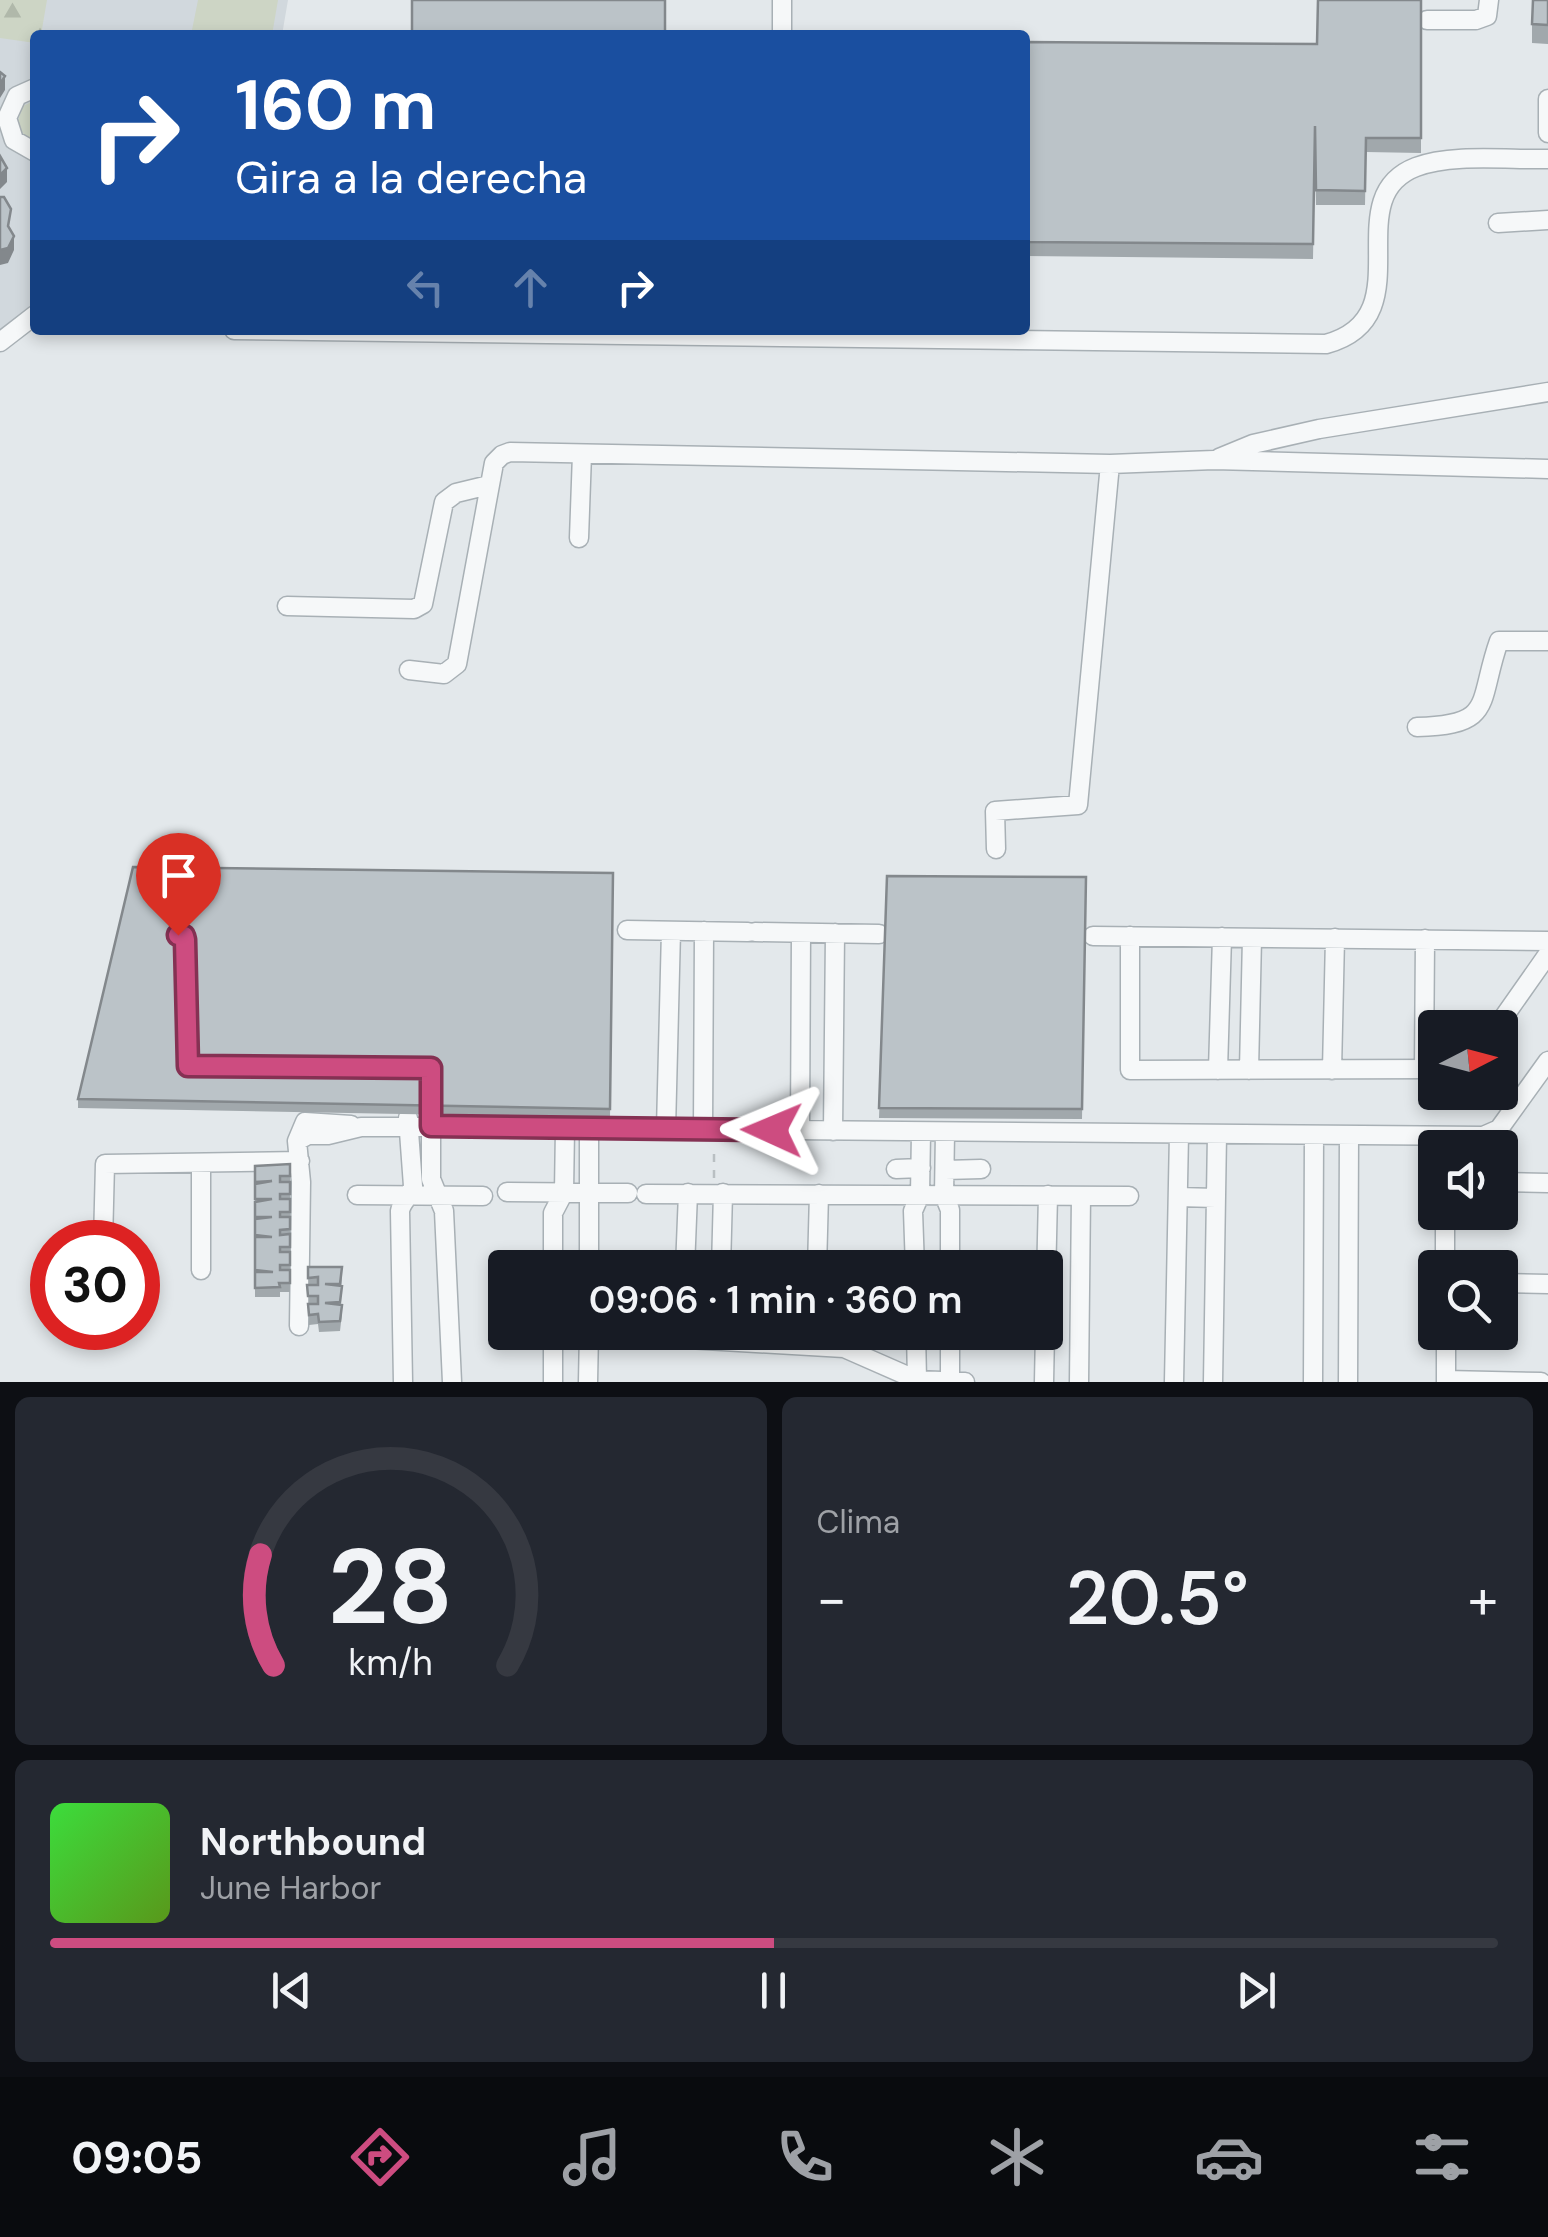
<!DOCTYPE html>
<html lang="es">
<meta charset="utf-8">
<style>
body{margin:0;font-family:"DM Sans",sans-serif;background:#242831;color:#f1f3f6;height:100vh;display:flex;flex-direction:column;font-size:38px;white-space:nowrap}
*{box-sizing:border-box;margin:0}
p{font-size:32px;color:#9ea1a6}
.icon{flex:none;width:55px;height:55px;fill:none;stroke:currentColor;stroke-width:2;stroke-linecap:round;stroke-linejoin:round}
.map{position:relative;height:1382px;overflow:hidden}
.panel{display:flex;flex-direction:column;gap:15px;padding:15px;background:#0d0f14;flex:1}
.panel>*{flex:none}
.banner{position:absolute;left:30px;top:30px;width:1000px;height:305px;border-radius:10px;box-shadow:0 5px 15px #0003;background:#1a4fa0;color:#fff;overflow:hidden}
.needle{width:65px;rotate:84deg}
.buttons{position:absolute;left:1418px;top:1010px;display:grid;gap:20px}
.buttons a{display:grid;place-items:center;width:100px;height:100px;border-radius:10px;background:#171b24;box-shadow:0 5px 15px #0003;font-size:50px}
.speed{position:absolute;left:30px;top:1220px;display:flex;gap:20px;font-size:50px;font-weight:700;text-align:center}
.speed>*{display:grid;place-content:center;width:130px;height:130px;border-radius:50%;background:#171b24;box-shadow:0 5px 15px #0003;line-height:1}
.speed .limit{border:15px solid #d22;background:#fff;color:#111}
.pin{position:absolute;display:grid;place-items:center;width:85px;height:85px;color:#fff;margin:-102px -42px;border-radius:50% 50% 50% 0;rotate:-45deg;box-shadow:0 0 10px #0007}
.pin .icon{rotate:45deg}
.me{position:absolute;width:110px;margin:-55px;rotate:271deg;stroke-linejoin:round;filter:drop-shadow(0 0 8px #0008)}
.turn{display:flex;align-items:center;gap:35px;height:210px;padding:0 40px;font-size:45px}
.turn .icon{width:130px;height:130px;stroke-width:2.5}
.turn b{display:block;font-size:70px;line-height:85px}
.lanes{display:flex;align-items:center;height:95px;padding:0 40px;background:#0003;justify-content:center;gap:50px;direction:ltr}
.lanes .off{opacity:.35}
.big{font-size:75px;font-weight:600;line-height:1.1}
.panel .card{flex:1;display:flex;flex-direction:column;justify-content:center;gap:15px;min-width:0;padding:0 35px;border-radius:15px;background:#242831}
.panel .dial{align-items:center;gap:0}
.dial svg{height:260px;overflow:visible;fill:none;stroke:#363941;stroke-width:7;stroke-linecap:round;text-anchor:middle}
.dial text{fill:#f1f3f6;stroke:none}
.song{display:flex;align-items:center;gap:30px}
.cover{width:120px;height:120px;border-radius:15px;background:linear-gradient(135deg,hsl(120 70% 55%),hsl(90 70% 35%))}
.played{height:10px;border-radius:5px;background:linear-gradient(90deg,#cd4c80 50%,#363941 50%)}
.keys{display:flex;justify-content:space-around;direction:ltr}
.heat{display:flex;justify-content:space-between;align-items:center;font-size:55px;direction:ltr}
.panel .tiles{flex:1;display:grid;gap:15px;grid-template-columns:1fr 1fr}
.card:last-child{grid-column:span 2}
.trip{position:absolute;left:488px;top:1250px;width:575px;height:100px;border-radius:10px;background:#171b24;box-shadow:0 5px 15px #0003;font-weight:600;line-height:100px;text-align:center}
.tabs{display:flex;height:160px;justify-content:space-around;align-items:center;background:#090b0e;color:#9ea1a6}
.tabs .icon{width:70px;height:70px}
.tabs .on{color:#cd4c80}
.tabs b{font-size:45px;color:#f1f3f6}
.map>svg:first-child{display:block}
.built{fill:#d1d8dd}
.green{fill:#cdd5c5}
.forest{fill:url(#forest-firs)}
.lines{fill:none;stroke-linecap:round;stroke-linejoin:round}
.minor-casing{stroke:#a8b0b5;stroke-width:21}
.path{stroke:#b9bfc2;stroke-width:2.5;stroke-dasharray:8 8;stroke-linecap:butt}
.minor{stroke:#f6f8f9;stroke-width:18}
.wall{fill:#a1a8ac}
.shaded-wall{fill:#83888c}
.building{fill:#bbc3c8;stroke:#83888c;stroke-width:2.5}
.route-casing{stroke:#853153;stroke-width:25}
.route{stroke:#cd4c80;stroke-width:18}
</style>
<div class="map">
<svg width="1548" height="1382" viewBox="0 0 1548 1382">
<defs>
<pattern id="forest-firs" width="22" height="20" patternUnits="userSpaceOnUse" patternTransform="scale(2.5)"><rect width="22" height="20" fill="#cdd5c5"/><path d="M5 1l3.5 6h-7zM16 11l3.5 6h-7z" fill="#b0b8aa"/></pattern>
</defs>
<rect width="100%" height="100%" fill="#e3e8eb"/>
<!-- built -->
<path class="built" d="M0 0H288L282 35H35V308L0 337Z"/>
<!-- green -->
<path class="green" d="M198 0H278L272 35H191Z
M35 100V140L24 135 17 123 23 106Z"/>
<!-- forest -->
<path class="forest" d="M0 0H47L41 35H35V43L0 38Z"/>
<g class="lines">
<!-- minor casing -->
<g class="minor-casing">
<path id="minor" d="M1427 20H1476L1487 16 1489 0
M782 35V0
M35 88 17 96 7 118 14 140 35 152
M1548 99V133
M1498 223 1548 220
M234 330 1326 344C1426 317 1335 198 1416 167 1451 153 1510 160 1548 159
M0 342 35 315
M1219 458 1253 444 1319 429 1548 392
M579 538 582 454
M287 606 414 609 423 604 444 502 456 493 489 485
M409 670 444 674 457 664 494 463 502 455 510 452 1110 464 1214 460 1548 469
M1417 727C1496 725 1477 703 1499 641H1548
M996 849 995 811 1078 805 1110 464
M627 930 748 932
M755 932 879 934
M1093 936 1548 941
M1130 936V1070L1435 1069
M1496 1028 1548 954
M1424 1069 1425 939
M1218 1070 1222 937
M1249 1070 1252 938
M1332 1070 1335 938
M431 1116V1179L444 1211 452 1382
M666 1129 671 931
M703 1130 704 931
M800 1130 801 933
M833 1131 835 933
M945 1132 944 1195 950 1210V1268
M297 1141 308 1135H328L361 1127H431L1483 1136 1499 1129 1548 1061
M201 1163V1270
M896 1169 921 1168
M945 1170 981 1169
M1500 1182 1548 1183
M507 1192 628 1193
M646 1194 1129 1196
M357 1195 483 1196
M1178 1197 1216 1198
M1445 1212V1268
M103 1242 105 1164 300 1161
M553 1268V1213L564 1192 565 1128
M589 1268V1128
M685 1268 688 1193
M721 1268 723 1193
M817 1268 819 1194
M915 1268 913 1211 920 1195 921 1132
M1500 1283 1548 1284
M1045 1324 1048 1195
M299 1326 301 1182 297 1141 305 1122 351 1125
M683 1332 688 1339 844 1348 917 1380 965 1382
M916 1332 917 1380
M1446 1332V1382
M1446 1380 1541 1382
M403 1382 400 1211C402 1200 411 1197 413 1186L408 1118
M553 1382V1332
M588 1382 589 1332
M950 1382V1332
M1044 1382 1045 1332
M1079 1382 1081 1196
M1174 1382 1179 1134
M1213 1382 1217 1134
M1313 1382 1314 1135
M1348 1382 1349 1135"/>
</g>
<!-- path -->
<path class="path" d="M714 1178V1146"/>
<!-- minor -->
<use href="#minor" class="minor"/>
</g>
<!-- wall -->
<path class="wall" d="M1421 0V153L1366 152 1365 205H1316L1315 140 1313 259 1025 256V42L1317 44Z
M1548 0V44L1532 43V24Z
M613 873 610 1118 78 1108V1099Z
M887 876 1086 877 1082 1119 879 1118Z
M290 1164V1292H280V1297H255V1166Z
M308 1267H342L341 1304 342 1314 340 1331 319 1332 318 1324 309 1325Z"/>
<!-- shaded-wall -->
<path class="shaded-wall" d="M5 76V90L0 98V84Z
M7 168V182L0 189V175Z
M14 236V250L8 263 0 265V250Z"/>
<!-- building -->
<path class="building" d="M412 0H665V35H412Z
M1318 0H1421V138H1366L1365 191 1316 190 1315 126 1313 244 1025 242V42L1317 44Z
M1533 0H1548V25L1532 24Z
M0 72 5 76 0 84Z
M0 156 7 168 0 175Z
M0 197H4L11 209 8 226 14 236 8 248 0 250Z
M133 867 613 873 610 1109 78 1099Z
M887 876 1086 877 1082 1109 879 1108Z
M290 1164V1176H280V1182H290V1194H280V1199H290V1212H280V1217H290V1229L280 1230V1235L290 1234V1247H280V1252H290V1265H280V1270H290V1283H279L280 1287 255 1288V1272H273L255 1270V1237H272L255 1235V1219L272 1217H255V1202L272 1199H255V1184L272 1181 255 1182V1166Z
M308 1267H342L340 1284H325L342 1286 340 1302 325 1303 342 1305 340 1321 319 1322 318 1314 309 1315 308 1304H318V1296H308L307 1285H318V1277L308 1278Z"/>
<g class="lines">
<!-- route casing -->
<g class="route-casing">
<path id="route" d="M178 935 184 936 185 940 188 1066 431 1068V1126L772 1130"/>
</g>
<!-- route -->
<use href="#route" class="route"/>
</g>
</svg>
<div class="buttons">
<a><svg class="needle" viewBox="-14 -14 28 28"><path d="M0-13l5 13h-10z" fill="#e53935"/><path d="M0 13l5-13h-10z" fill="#9ea1a6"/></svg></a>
<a><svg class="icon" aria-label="sound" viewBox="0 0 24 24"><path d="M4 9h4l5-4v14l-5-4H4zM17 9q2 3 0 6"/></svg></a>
<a><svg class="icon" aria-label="search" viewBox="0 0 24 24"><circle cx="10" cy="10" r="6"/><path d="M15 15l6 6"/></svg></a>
</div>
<div class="speed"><div class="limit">30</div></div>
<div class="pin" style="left:178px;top:935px;background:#d93025"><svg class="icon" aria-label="arrive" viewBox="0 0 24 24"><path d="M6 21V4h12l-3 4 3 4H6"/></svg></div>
<svg class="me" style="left:772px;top:1130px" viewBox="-20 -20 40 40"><path d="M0-17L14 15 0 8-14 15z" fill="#cd4c80" stroke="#fff" stroke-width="4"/></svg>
<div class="trip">09:06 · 1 min · 360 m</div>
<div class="banner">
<div class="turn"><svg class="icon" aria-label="right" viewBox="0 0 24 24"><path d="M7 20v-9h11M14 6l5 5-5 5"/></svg><div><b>160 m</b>Gira a la derecha</div></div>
<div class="lanes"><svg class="icon off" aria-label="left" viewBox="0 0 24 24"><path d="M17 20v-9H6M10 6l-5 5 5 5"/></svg><svg class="icon off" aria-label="ahead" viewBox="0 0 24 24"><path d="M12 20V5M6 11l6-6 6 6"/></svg><svg class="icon" aria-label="right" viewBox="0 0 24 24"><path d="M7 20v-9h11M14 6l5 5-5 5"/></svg></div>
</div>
</div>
<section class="panel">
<div class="tiles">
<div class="card dial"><svg viewBox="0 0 100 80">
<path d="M14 69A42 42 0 1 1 86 69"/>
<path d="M14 69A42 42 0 0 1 10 35" stroke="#cd4c80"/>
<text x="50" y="56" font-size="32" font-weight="700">28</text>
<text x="50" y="72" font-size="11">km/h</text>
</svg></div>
<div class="card"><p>Clima</p>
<div class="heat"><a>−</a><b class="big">20.5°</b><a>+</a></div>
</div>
<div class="card">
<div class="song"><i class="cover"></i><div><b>Northbound</b><p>June Harbor</p></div></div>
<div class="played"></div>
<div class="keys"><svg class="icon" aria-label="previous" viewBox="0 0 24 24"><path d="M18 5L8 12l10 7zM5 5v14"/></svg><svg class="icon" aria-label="pause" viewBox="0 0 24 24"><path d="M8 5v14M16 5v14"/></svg><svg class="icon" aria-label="next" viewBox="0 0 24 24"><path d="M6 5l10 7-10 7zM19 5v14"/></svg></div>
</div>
</div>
</section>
<nav class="tabs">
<b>09:05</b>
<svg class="icon on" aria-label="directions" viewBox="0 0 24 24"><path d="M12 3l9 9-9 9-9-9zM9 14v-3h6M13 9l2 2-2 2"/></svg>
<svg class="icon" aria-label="music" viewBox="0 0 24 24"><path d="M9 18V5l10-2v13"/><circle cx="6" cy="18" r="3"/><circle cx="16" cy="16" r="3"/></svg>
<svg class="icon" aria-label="phone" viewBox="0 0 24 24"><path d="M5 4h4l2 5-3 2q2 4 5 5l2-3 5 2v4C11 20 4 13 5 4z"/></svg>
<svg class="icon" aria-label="climate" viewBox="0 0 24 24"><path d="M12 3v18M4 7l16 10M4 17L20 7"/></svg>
<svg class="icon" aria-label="car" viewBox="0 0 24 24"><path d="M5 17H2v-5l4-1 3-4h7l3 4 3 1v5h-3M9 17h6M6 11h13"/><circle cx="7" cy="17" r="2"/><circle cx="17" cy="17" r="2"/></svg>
<svg class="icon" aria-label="filters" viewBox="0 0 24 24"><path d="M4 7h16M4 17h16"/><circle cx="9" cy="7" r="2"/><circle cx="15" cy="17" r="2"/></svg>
</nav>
